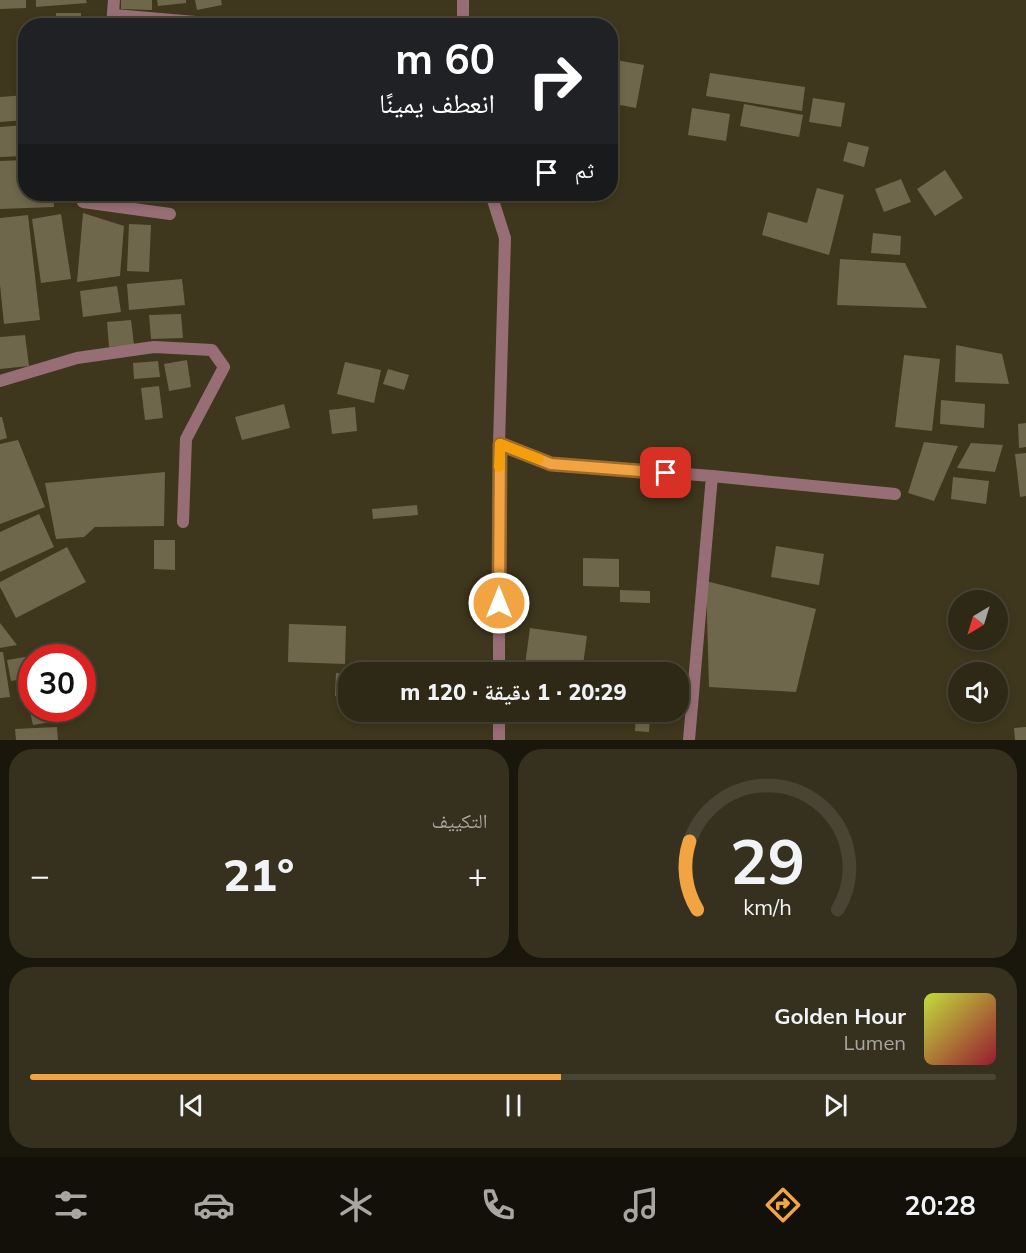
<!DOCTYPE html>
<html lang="ar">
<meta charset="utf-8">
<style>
body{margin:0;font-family:Mulish,"Noto Naskh Arabic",sans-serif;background:#36311f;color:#f1f3f6;direction:rtl;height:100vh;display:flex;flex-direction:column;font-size:22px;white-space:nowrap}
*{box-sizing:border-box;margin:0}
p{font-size:20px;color:#a7a6a1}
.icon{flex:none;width:33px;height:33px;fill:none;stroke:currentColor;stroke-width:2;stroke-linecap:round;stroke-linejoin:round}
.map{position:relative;height:740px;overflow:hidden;direction:ltr}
.side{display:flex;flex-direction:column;gap:9px;padding:9px;background:#19170c;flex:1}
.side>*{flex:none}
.top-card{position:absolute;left:18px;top:18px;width:600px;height:183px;border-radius:24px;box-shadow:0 3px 9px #0003,0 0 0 2px #494535;direction:rtl;background:#202124;color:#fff;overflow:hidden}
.needle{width:39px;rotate:218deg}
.buttons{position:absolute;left:948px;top:590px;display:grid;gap:12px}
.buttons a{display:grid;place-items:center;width:60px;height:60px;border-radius:50%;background:#2e2916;box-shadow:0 3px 9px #0003,0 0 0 2px #494535;font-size:30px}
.speed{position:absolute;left:18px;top:644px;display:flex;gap:12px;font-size:30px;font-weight:700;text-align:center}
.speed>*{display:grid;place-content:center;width:78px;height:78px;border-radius:50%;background:#2e2916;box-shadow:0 3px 9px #0003,0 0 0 2px #494535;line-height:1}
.speed .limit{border:9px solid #d22;background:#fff;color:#111}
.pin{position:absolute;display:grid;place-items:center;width:51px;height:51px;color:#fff;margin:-26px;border-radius:12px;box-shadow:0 3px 9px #0006}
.me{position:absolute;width:66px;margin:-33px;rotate:0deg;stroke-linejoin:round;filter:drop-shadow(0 0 4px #0008)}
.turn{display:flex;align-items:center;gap:21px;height:126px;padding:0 24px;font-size:27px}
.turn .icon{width:78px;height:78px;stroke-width:2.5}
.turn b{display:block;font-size:42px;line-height:51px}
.then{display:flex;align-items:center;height:57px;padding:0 24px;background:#0003;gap:12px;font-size:22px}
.big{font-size:45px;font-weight:800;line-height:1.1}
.side .card{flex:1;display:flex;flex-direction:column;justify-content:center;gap:9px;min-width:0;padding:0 21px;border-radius:24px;background:#36311f}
.side .dial{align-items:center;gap:0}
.dial svg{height:156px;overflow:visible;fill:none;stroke:#494535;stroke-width:7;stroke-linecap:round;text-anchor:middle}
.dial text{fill:#f1f3f6;stroke:none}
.song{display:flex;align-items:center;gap:18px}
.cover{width:72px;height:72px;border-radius:9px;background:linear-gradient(135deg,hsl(70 70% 55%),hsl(350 70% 35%))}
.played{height:6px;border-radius:3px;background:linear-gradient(90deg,#f3a442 55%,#494535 55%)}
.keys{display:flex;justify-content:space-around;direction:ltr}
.heat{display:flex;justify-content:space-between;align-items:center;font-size:33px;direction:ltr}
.side .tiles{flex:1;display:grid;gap:9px;grid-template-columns:1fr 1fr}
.card:last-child{grid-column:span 2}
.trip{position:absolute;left:338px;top:662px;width:351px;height:60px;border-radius:24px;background:#2e2916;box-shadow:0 3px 9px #0003,0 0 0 2px #494535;font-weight:800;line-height:60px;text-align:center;direction:rtl}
.menu{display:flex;height:96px;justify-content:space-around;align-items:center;background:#121009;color:#a7a6a1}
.menu .icon{width:42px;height:42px}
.menu .active{color:#f3a442}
.menu b{font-size:27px;color:#f1f3f6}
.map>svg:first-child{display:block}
.building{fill:#6e674b}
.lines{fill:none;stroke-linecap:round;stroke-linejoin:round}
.minor{stroke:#976e75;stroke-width:12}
.route-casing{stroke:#9e6b2b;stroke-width:15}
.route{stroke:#f3a442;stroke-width:10}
.slow{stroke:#f59e0b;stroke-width:10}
</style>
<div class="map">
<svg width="1026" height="740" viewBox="0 0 1026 740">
<rect width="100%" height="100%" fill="#3e371d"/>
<!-- building -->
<path class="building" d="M0 0H26V8L0 9Z
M36 0H86L87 3 36 7Z
M121 0H152V10L121 9Z
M157 0H186V3L158 6Z
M195 0H221L222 5 197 10Z
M56 13H81V26H56Z
M610 59 644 65 636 108 610 103Z
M710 73 805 87 802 111 706 96Z
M26 95V120L0 122V97Z
M813 98 845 103 841 127 809 122Z
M744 104 803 115 799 137 740 126Z
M692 108 730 114 726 141 688 135Z
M26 125V156L0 157V127Z
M848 142 869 147 864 167 843 161Z
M26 160V194H53L54 207 0 209V161Z
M945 170 963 198 935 216 917 189Z
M901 179 911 202 884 212 875 189Z
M817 188 844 195 829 255 762 235 768 212 807 223Z
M92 194H134L131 212 90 206Z
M179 194H209L208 197 179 195Z
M83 213 124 226 120 276 77 282Z
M61 214 71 279 41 283 32 219Z
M28 215 40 320 4 324 0 285V218Z
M129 224 151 225 149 272 127 271Z
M873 233 901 236 900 255 871 253Z
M840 259 905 263 927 308 837 305Z
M182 279 185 305 129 310 127 284Z
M117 286 121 312 83 317 80 291Z
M181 314 183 338 151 339 149 315Z
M131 320 134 345 109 347 107 322Z
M25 335 29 366 0 369V337Z
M956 345 1002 354 1009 384 955 382Z
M904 355 940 359 932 431 895 427Z
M187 360 191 387 169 391 164 364Z
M158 361 160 377 134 379 133 363Z
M345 362 381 370 374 403 337 394Z
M388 369 409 375 404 390 383 384Z
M159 386 163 418 145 420 141 388Z
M941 400 985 404 984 428 940 424Z
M284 404 290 428 242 440 235 417Z
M355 407 357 431 332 434 329 410Z
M0 417H2L7 438 0 440Z
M1026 423V447L1019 448 1018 424Z
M18 440 45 507 0 524V444Z
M924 442 958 446 934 501 908 493Z
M971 443 1003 445 995 472 957 468Z
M1026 453V496L1020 497 1015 454Z
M165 472 164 526 95 527 84 537 56 539 45 483Z
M953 477 989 481 986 504 951 499Z
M417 505 418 515 373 519 372 509Z
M39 514 54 547 0 572V532Z
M154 540H175V570L154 569Z
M776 546 824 554 819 585 771 577Z
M67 547 86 582 16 618 0 587V582Z
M583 558 619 559V587L583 586Z
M706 581 816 609 796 692 709 687Z
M620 590 650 591V603L620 602Z
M0 623 17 645 0 648Z
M289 624 346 626 345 664 288 662Z
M530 628 587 636 582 672H524Z
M0 652H3L10 697 0 698Z
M25 657 29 678 11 681 7 660Z
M336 673 348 674V697L335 696Z
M28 703H32V708H55L57 721 33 725Z
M636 713H650L649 732 635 731Z
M57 727 58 740H16L15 729Z
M1026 727V740H1015L1014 728Z"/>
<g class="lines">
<!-- minor -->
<path class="minor" d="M463 0V26
M114 15 242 26
M112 26 114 0
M85 194 83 202 170 214
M491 194 505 238 499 444V672
M0 381 77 358 154 347 212 350 224 367 186 439 183 522
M499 444 551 464 712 476 895 494
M499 740V711
M689 740 712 476"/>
</g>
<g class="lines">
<!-- route casing -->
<g class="route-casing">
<path id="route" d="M499 603 500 444 551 464 666 473"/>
</g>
<!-- route -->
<use href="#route" class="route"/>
<!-- slow -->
<path class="slow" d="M499 467 500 444 539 459"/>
</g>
</svg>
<div class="buttons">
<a><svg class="needle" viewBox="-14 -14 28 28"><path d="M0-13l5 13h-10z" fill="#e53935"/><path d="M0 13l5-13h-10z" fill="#a7a6a1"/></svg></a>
<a><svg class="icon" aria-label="sound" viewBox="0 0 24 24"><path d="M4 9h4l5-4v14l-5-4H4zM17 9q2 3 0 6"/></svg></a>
</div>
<div class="speed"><div class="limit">30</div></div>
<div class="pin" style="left:666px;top:473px;background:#d93025"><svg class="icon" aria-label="arrive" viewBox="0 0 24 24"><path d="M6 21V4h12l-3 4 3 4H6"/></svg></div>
<svg class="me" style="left:499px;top:603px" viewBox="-20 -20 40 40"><circle r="17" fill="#f3a442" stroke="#fff" stroke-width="3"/><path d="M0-11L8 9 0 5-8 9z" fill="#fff"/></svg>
<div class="trip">20:29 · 1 دقيقة · 120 m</div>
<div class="top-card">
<div class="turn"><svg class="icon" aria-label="right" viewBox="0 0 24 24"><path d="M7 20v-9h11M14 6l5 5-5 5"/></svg><div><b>60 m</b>انعطف يمينًا</div></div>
<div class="then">ثم<svg class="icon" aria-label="arrive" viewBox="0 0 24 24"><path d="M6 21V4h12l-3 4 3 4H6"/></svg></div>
</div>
</div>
<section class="side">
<div class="tiles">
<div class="card dial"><svg viewBox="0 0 100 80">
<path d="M14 69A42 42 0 1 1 86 69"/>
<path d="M14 69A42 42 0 0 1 10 34" stroke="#f3a442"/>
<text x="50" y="56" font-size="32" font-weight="700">29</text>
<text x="50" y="72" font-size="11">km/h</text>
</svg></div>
<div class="card"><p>التكييف</p>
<div class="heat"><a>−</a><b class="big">21°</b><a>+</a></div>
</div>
<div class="card">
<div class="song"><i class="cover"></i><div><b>Golden Hour</b><p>Lumen</p></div></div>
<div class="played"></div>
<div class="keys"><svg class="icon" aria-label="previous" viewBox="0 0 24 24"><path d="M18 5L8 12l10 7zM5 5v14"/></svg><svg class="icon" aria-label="pause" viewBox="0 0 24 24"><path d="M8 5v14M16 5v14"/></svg><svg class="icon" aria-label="next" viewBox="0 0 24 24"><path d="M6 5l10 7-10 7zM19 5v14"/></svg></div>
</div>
</div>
</section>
<nav class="menu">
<b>20:28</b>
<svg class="icon active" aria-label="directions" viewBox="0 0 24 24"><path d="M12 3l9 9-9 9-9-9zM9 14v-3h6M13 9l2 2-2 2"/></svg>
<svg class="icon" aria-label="music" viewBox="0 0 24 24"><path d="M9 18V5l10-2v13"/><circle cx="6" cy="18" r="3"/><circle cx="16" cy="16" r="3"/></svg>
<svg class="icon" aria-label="phone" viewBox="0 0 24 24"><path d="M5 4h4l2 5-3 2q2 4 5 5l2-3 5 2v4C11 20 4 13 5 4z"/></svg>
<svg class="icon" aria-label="climate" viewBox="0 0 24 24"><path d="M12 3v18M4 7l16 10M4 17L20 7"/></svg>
<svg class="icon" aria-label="car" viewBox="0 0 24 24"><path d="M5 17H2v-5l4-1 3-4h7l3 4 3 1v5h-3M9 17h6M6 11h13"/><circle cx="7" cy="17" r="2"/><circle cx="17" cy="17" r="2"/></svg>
<svg class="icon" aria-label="filters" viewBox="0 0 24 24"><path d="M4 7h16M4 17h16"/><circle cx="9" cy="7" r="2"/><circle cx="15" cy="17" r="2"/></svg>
</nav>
